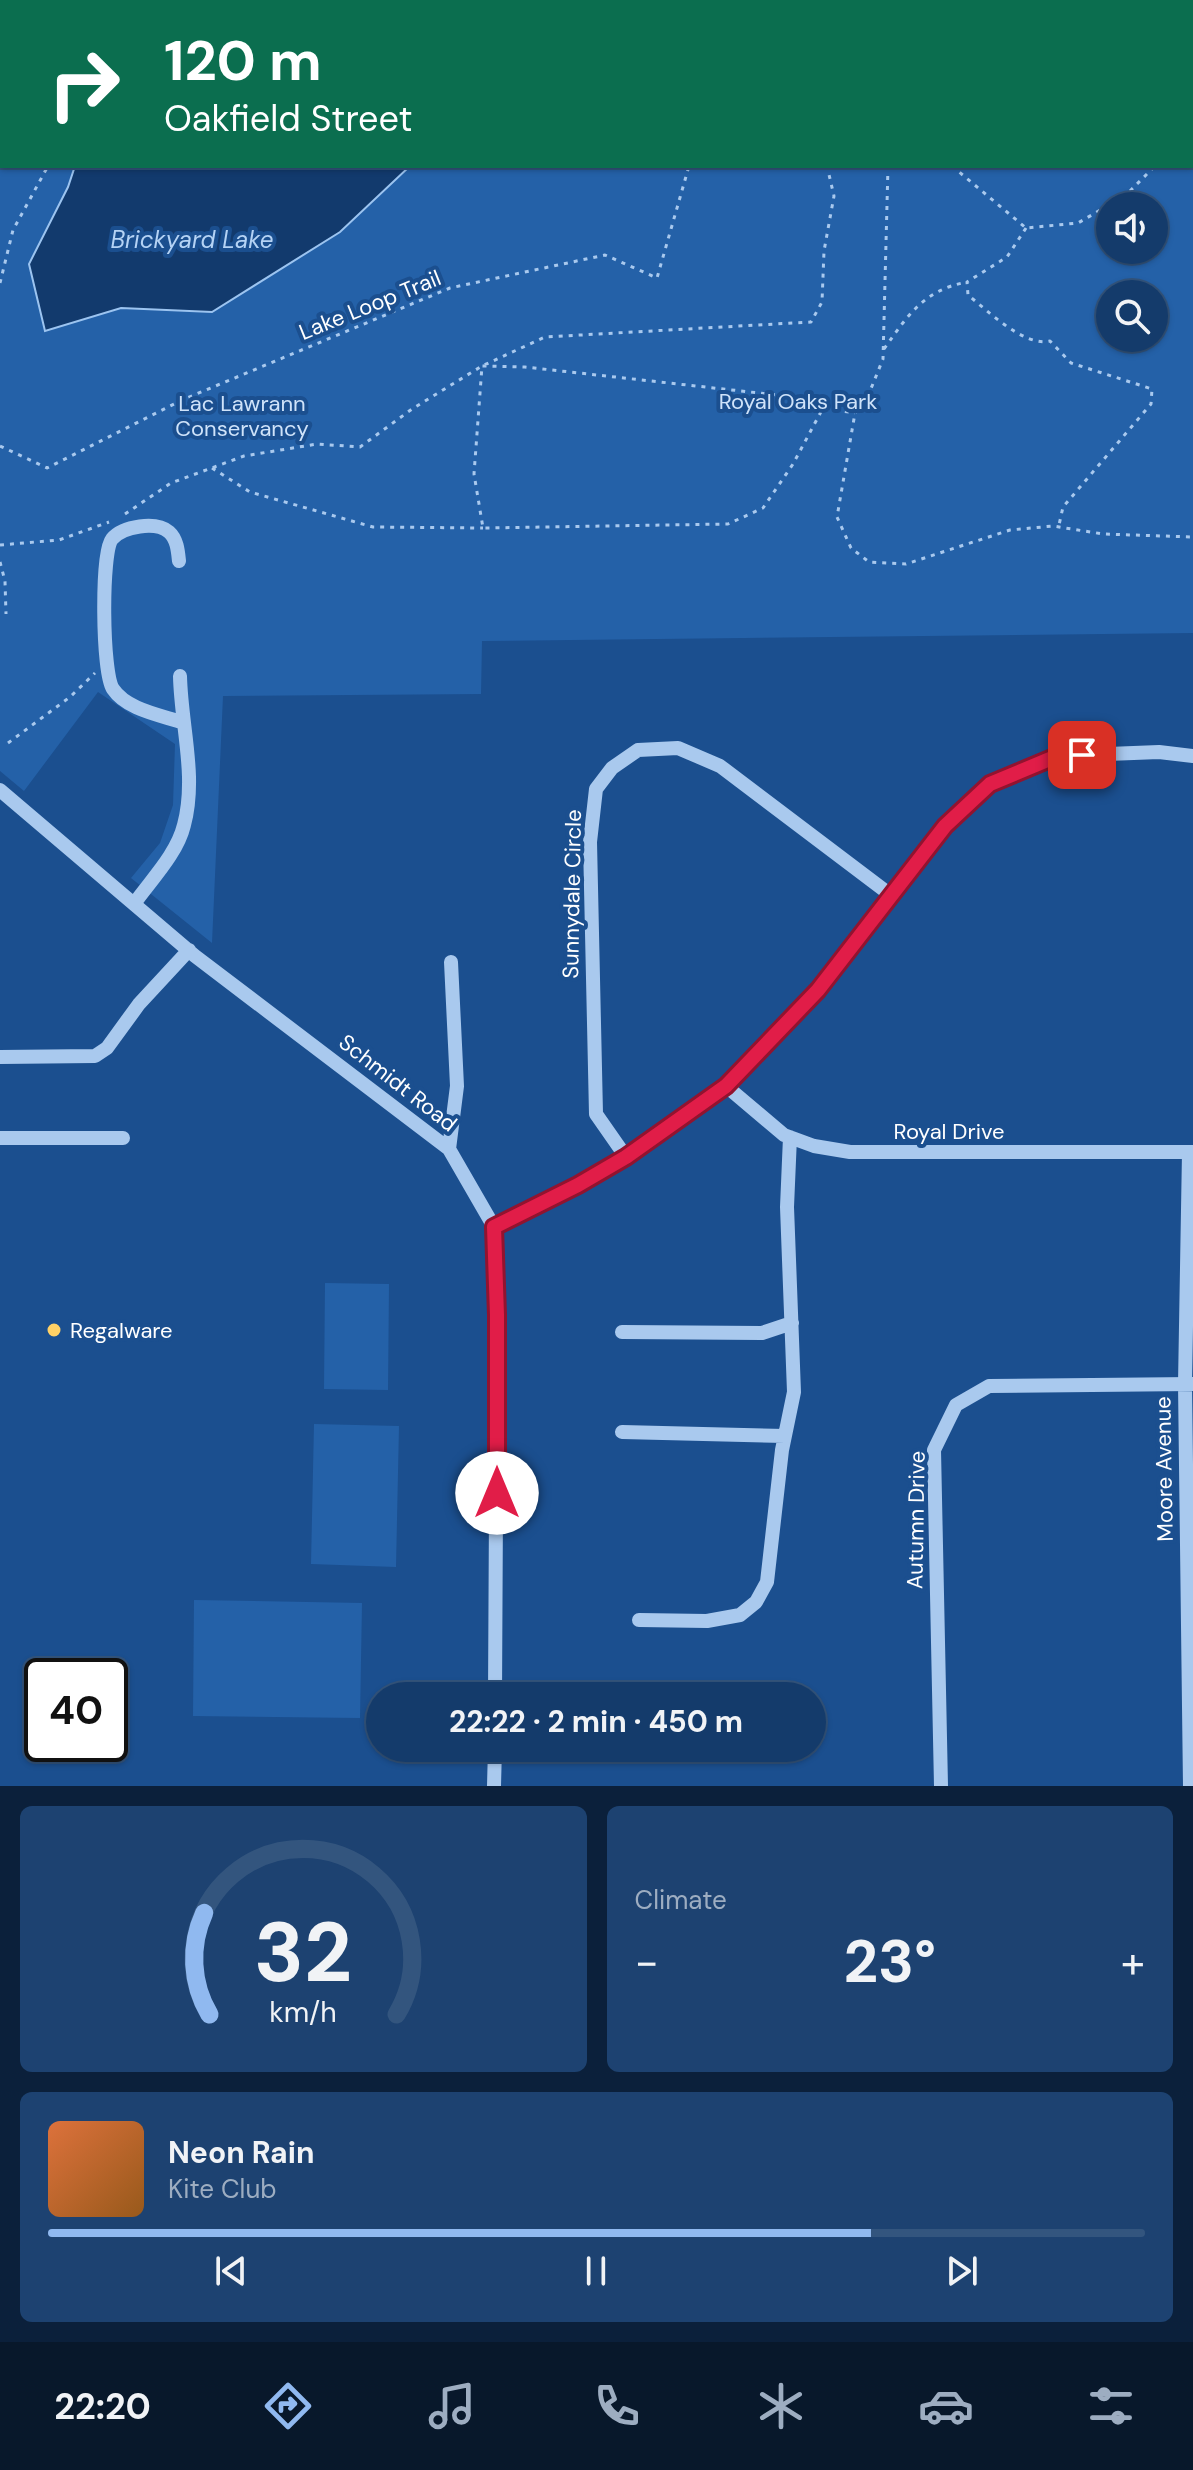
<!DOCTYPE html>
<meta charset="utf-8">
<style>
body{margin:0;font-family:"DM Sans",sans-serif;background:#1d4271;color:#f1f3f6;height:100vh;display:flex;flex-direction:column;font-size:30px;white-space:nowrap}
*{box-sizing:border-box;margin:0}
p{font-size:26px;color:#9dadc1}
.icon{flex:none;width:44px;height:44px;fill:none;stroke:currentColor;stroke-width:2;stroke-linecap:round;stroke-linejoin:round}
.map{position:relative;height:1786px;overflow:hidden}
.panel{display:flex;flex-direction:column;gap:20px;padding:20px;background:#0b203b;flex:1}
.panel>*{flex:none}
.banner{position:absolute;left:0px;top:0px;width:1194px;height:168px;box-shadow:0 2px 6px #0004,0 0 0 2px #33557e;background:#0b6e4f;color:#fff;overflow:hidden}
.buttons{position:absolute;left:1096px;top:192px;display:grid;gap:16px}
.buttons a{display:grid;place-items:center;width:72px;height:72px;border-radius:50%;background:#143b6b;box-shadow:0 2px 6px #0004,0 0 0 2px #33557e;font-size:40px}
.speed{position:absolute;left:24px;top:1658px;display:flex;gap:16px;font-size:40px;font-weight:700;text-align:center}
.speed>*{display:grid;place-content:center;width:104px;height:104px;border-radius:50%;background:#143b6b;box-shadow:0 2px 6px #0004,0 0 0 2px #33557e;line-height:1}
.speed .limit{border:4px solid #111;border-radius:12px;background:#fff;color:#111}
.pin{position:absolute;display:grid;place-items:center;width:68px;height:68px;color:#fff;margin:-34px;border-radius:16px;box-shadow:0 4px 12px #0006}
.me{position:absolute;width:88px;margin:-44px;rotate:0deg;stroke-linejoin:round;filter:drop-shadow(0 0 6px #0008)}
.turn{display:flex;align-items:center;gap:28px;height:168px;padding:0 32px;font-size:36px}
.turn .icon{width:104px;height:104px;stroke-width:2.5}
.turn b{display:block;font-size:56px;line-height:68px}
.big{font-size:60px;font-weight:700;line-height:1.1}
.panel .widget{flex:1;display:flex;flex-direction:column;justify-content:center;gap:12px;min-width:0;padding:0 28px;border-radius:12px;background:#1d4271}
.panel .dial{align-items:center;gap:0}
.dial svg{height:208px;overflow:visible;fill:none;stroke:#33557e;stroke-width:7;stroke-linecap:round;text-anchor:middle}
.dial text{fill:#f1f3f6;stroke:none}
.song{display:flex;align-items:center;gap:24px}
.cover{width:96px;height:96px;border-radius:12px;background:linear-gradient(135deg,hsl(20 70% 55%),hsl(30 70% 35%))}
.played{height:8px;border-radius:4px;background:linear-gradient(90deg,#90b9f0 75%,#33557e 75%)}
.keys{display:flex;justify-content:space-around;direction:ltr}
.heat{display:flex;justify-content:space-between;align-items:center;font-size:44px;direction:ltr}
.panel .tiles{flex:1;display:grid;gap:20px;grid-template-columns:1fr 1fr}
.widget:last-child{grid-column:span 2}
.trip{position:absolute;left:366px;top:1682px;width:460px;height:80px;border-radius:40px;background:#143b6b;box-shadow:0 2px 6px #0004,0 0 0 2px #33557e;font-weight:700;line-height:80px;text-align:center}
.menu{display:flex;height:128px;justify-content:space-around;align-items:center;background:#08182b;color:#9dadc1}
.menu .icon{width:56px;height:56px}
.menu .active{color:#90b9f0}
.menu b{font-size:36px;color:#f1f3f6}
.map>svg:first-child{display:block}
.green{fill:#2461a8;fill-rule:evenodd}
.water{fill:#123a6d;stroke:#9cc4f0;stroke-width:2}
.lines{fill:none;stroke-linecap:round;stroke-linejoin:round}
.path{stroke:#a9c9ee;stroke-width:3;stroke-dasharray:4 6;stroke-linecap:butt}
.minor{stroke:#a9c9ee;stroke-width:14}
.route-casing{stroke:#92132f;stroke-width:20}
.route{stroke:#e11d48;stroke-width:14}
.poi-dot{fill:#ffd166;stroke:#1b4f8f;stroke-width:3}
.labels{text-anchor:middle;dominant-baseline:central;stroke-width:8;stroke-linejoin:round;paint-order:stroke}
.street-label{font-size:22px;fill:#fff;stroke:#1b4f8f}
.park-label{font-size:22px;fill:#cfe3fa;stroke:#1b4f8f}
.poi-label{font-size:22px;fill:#fff;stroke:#1b4f8f;text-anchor:start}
.water-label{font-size:24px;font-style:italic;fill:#b5d3f5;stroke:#1b4f8f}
</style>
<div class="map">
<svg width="1193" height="1786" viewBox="0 0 1193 1786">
<rect width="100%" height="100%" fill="#1b4f8f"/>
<!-- green -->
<path class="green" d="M0 0H1193V633L482 641 481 694 223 696 212 943 131 878 160 843 173 805 175 744 98 692 24 791 0 771ZM2 2H1192V166H2ZM1110 206H1154V250H1110ZM1110 294H1154V338H1110Z
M325 1283 389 1284 388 1390 324 1389Z
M314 1424 399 1426 396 1567 311 1564Z
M194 1600 362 1603 360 1718 193 1716Z"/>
<!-- water -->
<path class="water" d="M75 166H410L340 232 212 312 121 308 45 331 29 264 68 187Z"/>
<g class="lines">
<!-- path -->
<path class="path" d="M64 0 65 2
M732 0 733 2
M887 0V2
M105 2 107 0
M865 2 866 0
M0 105 2 103
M1192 149H1193
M888 166 883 359 868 396 855 413 837 517 851 548 869 562 906 564 1010 530 1053 526 1103 534 1193 537
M952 166 1026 228 1078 223 1126 195 1155 166
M1026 228 1007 257 967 282 968 295C988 311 1024 347 1050 341L1071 363 1152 389 1151 404 1063 507 1059 525
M0 283 13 230 48 166
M884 349C908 315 924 290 967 282
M823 408 786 396 525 367 482 366 474 474 483 528 728 524 763 508 793 464 823 408 855 413
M0 446 47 468 182 400 450 288 605 255 657 278 689 166
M212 468 250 492 373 527 483 528
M125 514 171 483 244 456 317 444 360 447 412 409 482 366 545 337 811 322 822 302 824 251 834 196 827 166
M0 545 59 540 109 522
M0 562 5 581 6 614
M8 743 70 697 95 673"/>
<!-- minor -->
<path class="minor" d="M179 561C178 551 177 539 169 532 156 521 123 526 112 539 101 553 102 673 113 689 127 710 161 715 184 723
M0 790 195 956 449 1149 494 1227 497 1315 495 1696
M134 904C151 880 177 854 184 825 197 776 181 726 180 676
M0 1057 95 1056 107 1048 139 1004 189 950
M726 1086 784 1135 814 1146 850 1152H1193
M0 1138H123
M449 1149 457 1086 451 962
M1189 1152 1185 1384 1190 1786
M626 1157 596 1114 590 842 596 789 612 768 638 750 678 748 720 766 892 896
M494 1227 578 1185 626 1157 726 1086 818 990 945 826 990 784 1057 756 1159 752 1193 756
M622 1332 762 1333 792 1323
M622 1432 785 1436
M639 1620 707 1621 740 1615 756 1602 767 1582 782 1450 794 1392 787 1207 790 1137
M494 1786 495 1748
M941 1786 934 1450 956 1405 989 1386 1193 1384"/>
</g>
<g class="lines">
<!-- route casing -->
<g class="route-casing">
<path id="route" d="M497 1493V1315L494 1227 578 1185 626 1157 726 1086 818 990 945 826 990 784 1057 756 1082 755"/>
</g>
<!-- route -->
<use href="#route" class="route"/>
</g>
<!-- markers -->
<circle class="poi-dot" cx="54" cy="1330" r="8"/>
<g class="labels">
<!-- street labels -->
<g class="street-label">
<text transform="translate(370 305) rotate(-22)">Lake Loop Trail</text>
<text transform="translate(572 894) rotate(-89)">Sunnydale Circle</text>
<text transform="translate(398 1083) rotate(38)">Schmidt Road</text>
<text x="949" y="1131">Royal Drive</text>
<text transform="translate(1164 1469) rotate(-91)">Moore Avenue</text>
<text transform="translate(916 1520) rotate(-89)">Autumn Drive</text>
</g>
<!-- park labels -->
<g class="park-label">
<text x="798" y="401">Royal Oaks Park</text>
<text x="242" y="403">Lac Lawrann<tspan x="242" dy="25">Conservancy</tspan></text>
</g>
<!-- poi labels -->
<g class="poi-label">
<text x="70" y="1330">Regalware</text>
</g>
<!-- water labels -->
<g class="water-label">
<text x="192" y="239">Brickyard Lake</text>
</g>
</g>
</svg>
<div class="buttons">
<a><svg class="icon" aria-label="sound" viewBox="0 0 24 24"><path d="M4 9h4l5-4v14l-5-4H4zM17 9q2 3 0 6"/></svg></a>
<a><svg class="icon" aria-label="search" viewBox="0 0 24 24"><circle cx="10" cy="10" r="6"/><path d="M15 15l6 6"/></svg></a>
</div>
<div class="speed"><div class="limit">40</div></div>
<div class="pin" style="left:1082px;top:755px;background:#d93025"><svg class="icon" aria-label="arrive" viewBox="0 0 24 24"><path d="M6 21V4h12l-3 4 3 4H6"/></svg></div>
<svg class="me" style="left:497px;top:1493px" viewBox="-20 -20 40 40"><circle r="19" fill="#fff"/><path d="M0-13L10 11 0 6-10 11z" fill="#e11d48"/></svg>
<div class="trip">22:22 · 2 min · 450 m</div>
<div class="banner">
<div class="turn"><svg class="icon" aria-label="right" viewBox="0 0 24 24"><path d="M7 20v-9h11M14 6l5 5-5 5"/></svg><div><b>120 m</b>Oakfield Street</div></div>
</div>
</div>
<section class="panel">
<div class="tiles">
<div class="widget dial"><svg viewBox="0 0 100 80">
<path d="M14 69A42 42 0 1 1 86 69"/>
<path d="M14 69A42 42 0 0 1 12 30" stroke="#90b9f0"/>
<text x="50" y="56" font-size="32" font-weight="700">32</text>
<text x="50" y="72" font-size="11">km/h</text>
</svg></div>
<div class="widget"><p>Climate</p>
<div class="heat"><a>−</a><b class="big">23°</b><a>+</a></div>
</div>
<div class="widget">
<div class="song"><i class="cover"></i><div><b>Neon Rain</b><p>Kite Club</p></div></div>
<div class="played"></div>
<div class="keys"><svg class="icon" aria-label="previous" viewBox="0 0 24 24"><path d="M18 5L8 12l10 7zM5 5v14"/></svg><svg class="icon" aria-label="pause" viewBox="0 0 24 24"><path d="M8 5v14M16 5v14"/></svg><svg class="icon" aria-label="next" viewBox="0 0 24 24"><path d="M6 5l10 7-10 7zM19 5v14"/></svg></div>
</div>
</div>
</section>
<nav class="menu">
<b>22:20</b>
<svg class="icon active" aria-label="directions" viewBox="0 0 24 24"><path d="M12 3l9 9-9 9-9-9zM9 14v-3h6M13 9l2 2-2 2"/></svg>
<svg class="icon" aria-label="music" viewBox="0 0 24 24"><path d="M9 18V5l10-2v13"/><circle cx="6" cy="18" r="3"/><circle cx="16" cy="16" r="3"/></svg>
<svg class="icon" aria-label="phone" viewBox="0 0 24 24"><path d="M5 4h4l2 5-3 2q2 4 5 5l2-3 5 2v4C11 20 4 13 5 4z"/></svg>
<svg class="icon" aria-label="climate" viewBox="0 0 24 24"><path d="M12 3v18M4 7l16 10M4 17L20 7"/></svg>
<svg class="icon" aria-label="car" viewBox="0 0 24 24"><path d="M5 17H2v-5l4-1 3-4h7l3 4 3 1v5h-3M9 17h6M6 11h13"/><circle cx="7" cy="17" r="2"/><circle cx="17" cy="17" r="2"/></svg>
<svg class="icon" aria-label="filters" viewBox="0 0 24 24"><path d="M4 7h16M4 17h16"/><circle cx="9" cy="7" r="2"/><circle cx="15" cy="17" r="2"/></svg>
</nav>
